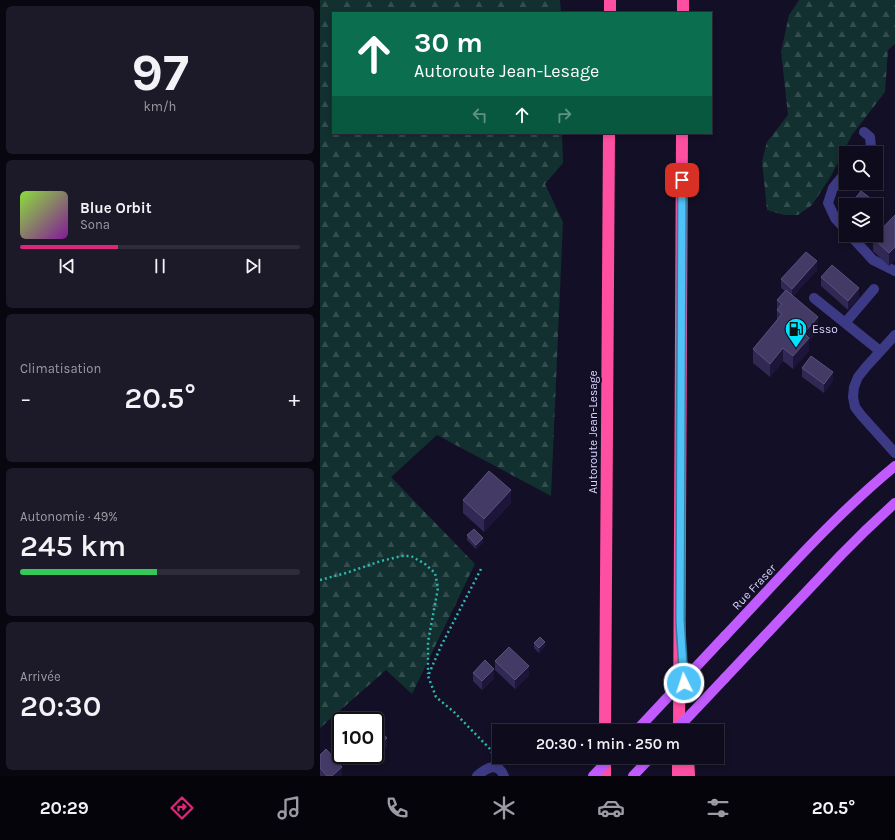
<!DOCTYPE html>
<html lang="fr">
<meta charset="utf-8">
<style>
body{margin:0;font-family:Karla,sans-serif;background:#1c1929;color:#f1f3f6;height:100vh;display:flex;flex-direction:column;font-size:15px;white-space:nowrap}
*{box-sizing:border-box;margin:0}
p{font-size:13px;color:#9b9ba3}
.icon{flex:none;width:22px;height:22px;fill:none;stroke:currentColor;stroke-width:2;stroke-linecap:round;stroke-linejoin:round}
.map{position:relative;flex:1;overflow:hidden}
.drawer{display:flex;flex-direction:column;gap:6px;padding:6px;background:#08060f;width:320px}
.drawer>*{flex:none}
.top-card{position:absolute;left:12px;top:12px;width:380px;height:122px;border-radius:0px;box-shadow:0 2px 6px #0003,0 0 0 1px #2e2b3b;background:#0b6e4f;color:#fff;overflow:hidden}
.tools{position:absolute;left:519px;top:146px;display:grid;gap:8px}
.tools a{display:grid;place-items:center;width:44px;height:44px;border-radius:0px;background:#0e0b1c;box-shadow:0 2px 6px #0003,0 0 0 1px #2e2b3b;font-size:20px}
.speed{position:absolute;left:12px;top:712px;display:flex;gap:8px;font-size:20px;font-weight:700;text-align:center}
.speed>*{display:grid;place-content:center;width:52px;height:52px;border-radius:50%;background:#0e0b1c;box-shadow:0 2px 6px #0003,0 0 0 1px #2e2b3b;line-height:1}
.speed .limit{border:2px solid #111;border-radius:6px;background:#fff;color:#111}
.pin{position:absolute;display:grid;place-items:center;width:34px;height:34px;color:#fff;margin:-17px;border-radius:8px;box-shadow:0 2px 6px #0006}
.me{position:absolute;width:44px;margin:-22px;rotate:356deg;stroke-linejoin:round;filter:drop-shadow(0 0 3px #0008)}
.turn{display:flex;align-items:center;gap:14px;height:84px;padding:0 16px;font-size:18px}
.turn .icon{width:52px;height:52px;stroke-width:2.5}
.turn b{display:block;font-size:28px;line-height:34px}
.lanes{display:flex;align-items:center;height:38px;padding:0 16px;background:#0003;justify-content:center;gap:20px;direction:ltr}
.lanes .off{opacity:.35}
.big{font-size:30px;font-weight:600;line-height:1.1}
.drawer .card{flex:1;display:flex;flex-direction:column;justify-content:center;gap:6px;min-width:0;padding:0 14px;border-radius:6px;background:#1c1929}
.drawer .dial{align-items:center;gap:0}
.dial b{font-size:52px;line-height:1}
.song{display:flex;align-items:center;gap:12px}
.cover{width:48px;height:48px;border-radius:6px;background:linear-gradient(135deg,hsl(90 70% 55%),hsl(290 70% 35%))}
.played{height:4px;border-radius:2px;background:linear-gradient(90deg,#db2777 35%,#2e2b3b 35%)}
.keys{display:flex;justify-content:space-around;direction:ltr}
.heat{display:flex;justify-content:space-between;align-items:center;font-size:22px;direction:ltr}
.charge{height:6px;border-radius:3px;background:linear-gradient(90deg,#34c759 49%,#2e2b3b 0)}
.trip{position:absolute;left:172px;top:724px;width:232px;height:40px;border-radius:0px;background:#0e0b1c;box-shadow:0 2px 6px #0003,0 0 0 1px #2e2b3b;font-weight:600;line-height:40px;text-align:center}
.tab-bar{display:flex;height:64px;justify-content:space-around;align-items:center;background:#06040b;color:#9b9ba3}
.tab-bar .icon{width:28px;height:28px}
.tab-bar .current{color:#db2777}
.tab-bar b{font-size:18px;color:#f1f3f6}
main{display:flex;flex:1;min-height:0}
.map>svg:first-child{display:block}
.forest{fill:url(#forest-firs)}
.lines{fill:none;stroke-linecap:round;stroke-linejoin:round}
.path{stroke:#2fb8b0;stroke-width:2.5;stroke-dasharray:2 3;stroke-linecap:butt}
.minor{stroke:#3d3a85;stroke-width:10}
.major{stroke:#c25bff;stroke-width:10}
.highway{stroke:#ff4fa3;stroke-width:12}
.major-bridge{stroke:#c25bff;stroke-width:10}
.wall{fill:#312854}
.shaded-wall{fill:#1d163a}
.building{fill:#433a66;stroke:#5a527e}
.route-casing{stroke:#337fa1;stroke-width:10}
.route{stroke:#4fc3f7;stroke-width:7}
.labels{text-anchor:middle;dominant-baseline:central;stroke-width:4;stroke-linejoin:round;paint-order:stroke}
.poi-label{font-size:12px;fill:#d9d4ff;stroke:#130f26;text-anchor:start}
.street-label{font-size:12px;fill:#d9d4ff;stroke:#130f26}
</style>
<main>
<section class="drawer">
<div class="card dial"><b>97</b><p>km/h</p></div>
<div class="card">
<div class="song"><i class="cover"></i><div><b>Blue Orbit</b><p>Sona</p></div></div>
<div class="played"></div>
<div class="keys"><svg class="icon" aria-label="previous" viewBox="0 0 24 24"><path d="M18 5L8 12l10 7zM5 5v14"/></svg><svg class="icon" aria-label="pause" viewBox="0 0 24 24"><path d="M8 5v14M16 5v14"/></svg><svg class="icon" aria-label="next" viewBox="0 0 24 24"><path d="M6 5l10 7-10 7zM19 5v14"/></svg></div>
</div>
<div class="card"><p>Climatisation</p>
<div class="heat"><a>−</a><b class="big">20.5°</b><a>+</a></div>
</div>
<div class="card"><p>Autonomie · 49%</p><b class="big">245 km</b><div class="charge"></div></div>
<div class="card"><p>Arrivée</p><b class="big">20:30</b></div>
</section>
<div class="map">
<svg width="575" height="776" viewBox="0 0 575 776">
<defs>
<pattern id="forest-firs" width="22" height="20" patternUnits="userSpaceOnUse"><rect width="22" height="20" fill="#12302f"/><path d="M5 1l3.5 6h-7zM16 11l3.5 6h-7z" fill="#344d4e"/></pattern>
</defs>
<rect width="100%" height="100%" fill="#130f26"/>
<!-- forest -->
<path class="forest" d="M0 0H240L241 13H13V133H242L243 163 225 184 243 222 231 496 117 435 71 477 155 564 92 694 66 670 0 728Z
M479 0H575V44L568 50 565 92 532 135 511 176 492 205 478 215H464L447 210 442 161 447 142 468 115 461 52 469 15Z"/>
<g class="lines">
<!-- path -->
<path class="path" d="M161 569 121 646 108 676 116 697 134 712 171 750 174 758
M0 580 26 573 61 561 82 556H91L105 564 115 573 118 588 108 642V674"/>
<!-- minor -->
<path class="minor" d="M544 132 550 137 551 147 545 153
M526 172 513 188 508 203 515 218 526 230
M530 235 553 260 575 271
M494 298 560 351
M525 323 554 289
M575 335 546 367 538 377 534 387 533 397 535 407 541 415 575 453
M157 776C166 768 178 761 184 776"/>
<!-- major -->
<path class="major" d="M405 636C460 578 513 517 575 466
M405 678 521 555 545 531 575 503
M313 776 331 757"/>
<!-- highway -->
<path class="highway" d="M290 13V0
M363 13V0
M285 731 289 133
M359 731 362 133
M368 757 369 776
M285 776V757
M358 776V757"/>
<!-- major-bridge -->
<path class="major-bridge" d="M316 731 405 636
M355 731 405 678
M273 776 291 757"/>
</g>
<!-- wall -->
<path class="wall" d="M525 211H526V221L525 220Z
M575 215 569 266 553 251V238Z
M497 270 473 296 498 330 489 341V351L473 369 463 361 450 377 433 363V349L457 321V300L465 291 461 288V279Z
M501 277 539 297 528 310 501 286Z
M482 368 513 381 504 393 482 377Z
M143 500 191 503 164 532 143 513Z
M147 535 163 542 156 549 147 540Z
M214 643 225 646 219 653 214 648Z
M175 661 209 675 195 689 175 670Z
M153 673 174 678 162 690 153 681Z
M67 747 50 763 43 755H55Z
M0 755 22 776H0Z"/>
<!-- shaded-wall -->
<path class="shaded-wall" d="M575 247V260L569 266V253Z
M497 261V270L472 298V289Z
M539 288V297L528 310V301Z
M498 317V330L489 341V351L473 369V356L484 333Z
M463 348V361L450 377V364Z
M513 372V381L504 393V384Z
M191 490V503L164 532V519Z
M163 538V542L156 549V545Z
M225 642V646L219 653V648Z
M209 666V675L195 689V680Z
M174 669V678L162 690V681Z
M67 738V747L50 763V755H55V749Z
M22 767V776H12Z"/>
<!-- building -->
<path class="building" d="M541 191 554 201 552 205H530Z
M575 215V247L569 253 553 238Z
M486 252 497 261 472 289 461 279Z
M512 265 539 288 528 301 501 277Z
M466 290 498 317 484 333 489 338 473 356 463 348 450 364 433 349 462 314 457 310 462 304 457 300Z
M491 356 513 372 504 384 482 368Z
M169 471 191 490 164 519 143 500Z
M154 529 163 538 156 545 147 535Z
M220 637 225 642 219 648 214 643Z
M189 647 209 666 195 680 175 661Z
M165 660 174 669 162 681 153 673Z
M49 718 52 721H45Z
M55 725 67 738 55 749Z
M6 749 22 767 12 776H7L0 768V755Z"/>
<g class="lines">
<!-- route casing -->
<g class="route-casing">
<path id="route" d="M362 180 360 620 364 683"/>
</g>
<!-- route -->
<use href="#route" class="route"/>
</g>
<!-- icons -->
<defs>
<g id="fuel-pin" transform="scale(1.15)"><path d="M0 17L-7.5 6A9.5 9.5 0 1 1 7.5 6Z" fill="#00e5ff" stroke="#130f26"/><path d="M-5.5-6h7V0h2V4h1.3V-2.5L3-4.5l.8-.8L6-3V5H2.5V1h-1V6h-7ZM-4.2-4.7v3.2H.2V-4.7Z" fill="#111"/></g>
</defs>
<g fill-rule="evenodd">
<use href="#fuel-pin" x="476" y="329"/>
</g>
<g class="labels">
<!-- poi labels -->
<g class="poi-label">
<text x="492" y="329">Esso</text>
</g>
<!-- street labels -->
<g class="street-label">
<text transform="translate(273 432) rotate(-90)">Autoroute Jean-Lesage</text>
<text transform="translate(434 587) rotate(-47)">Rue Fraser</text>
</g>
</g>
</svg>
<div class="tools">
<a><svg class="icon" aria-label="search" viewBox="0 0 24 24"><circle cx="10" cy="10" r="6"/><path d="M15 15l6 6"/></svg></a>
<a><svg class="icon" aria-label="layers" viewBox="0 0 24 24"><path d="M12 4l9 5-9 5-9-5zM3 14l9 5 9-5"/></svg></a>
</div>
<div class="speed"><div class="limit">100</div></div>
<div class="pin" style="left:362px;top:180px;background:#d93025"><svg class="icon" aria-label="arrive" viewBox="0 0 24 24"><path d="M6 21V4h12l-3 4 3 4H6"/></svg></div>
<svg class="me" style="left:364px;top:683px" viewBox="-20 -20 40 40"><circle r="17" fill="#4fc3f7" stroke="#fff" stroke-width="3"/><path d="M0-11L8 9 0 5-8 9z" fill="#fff"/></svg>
<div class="trip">20:30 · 1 min · 250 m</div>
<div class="top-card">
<div class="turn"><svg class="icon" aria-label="ahead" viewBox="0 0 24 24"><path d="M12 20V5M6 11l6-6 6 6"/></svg><div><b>30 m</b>Autoroute Jean-Lesage</div></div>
<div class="lanes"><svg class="icon off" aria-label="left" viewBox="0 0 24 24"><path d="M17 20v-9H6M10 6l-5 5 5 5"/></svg><svg class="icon" aria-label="ahead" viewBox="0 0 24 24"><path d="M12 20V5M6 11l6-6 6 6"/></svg><svg class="icon off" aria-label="right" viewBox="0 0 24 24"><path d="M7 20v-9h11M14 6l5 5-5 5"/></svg></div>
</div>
</div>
</main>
<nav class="tab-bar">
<b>20:29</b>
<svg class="icon current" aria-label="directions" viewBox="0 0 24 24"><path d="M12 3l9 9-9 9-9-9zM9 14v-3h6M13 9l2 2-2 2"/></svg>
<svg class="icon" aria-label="music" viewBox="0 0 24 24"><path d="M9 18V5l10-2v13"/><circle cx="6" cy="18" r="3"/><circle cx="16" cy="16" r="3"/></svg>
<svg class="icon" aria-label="phone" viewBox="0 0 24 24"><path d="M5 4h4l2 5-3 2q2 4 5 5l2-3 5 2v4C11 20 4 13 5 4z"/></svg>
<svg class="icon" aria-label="climate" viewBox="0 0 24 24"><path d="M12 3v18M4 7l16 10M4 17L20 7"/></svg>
<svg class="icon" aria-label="car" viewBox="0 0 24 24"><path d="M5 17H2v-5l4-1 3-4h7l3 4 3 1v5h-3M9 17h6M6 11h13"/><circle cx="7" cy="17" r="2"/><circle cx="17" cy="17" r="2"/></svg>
<svg class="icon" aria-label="filters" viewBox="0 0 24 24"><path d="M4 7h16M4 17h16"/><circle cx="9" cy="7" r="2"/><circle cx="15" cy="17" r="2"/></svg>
<b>20.5°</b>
</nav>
